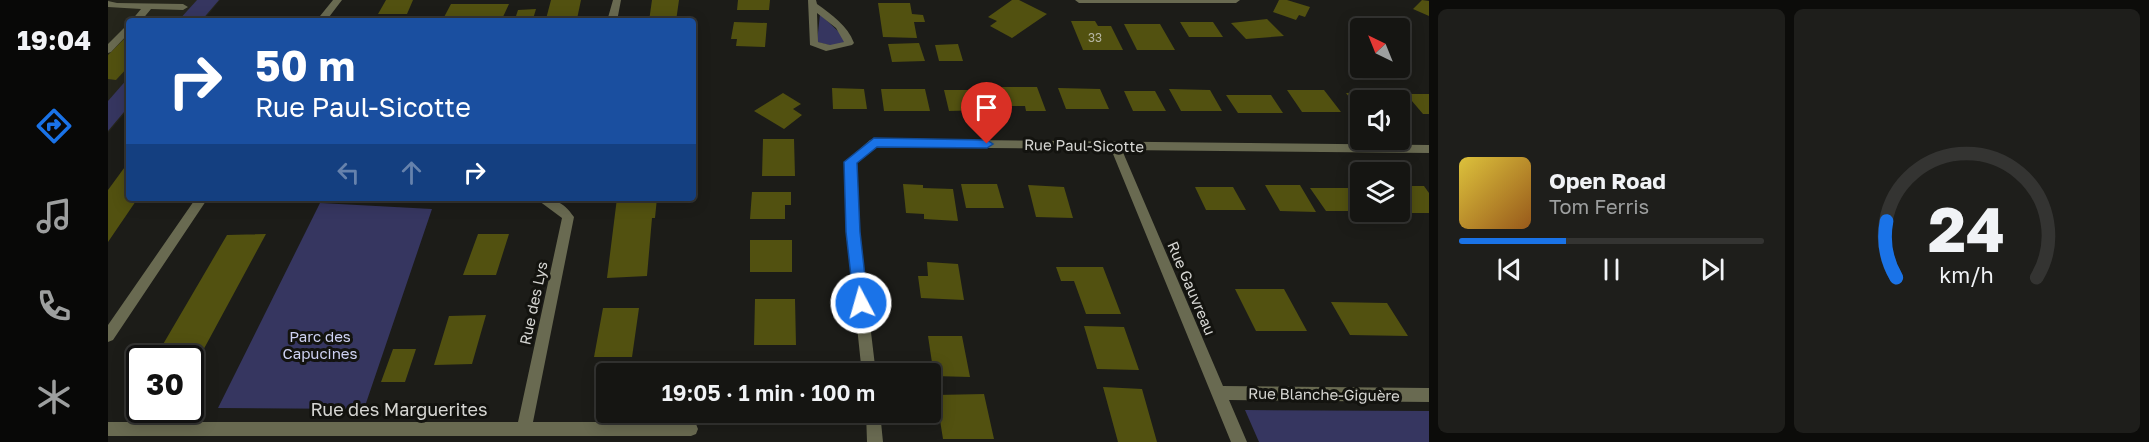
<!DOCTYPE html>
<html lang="fr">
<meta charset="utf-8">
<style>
body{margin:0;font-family:"Golos Text",sans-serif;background:#1e1e1b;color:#f1f3f6;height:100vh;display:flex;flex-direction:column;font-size:22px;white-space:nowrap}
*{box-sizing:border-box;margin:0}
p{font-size:20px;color:#9d9f9f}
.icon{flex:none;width:33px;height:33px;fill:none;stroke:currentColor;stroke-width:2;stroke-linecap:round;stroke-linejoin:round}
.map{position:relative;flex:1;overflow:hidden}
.panel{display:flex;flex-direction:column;gap:9px;padding:9px;background:#0c0c0a;width:720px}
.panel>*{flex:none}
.guide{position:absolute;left:18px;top:18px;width:570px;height:183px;border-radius:6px;box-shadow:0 3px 15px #0003,0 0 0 2px #343432;background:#1a4fa0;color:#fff;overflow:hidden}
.needle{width:39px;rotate:317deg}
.fabs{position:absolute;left:1242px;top:18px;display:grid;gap:12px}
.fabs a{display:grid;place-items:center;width:60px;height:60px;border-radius:6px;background:#151512;box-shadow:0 3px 15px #0003,0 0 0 2px #343432;font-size:30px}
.speed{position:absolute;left:18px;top:345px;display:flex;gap:12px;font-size:30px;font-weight:700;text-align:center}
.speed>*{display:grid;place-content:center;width:78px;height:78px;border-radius:50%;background:#151512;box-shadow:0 3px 15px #0003,0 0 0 2px #343432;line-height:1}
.speed .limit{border:3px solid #111;border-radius:9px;background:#fff;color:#111}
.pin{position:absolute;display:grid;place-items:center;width:51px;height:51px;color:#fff;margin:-62px -26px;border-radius:50% 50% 50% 0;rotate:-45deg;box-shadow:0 0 6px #0007}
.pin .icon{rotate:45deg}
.me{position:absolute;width:66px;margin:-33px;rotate:354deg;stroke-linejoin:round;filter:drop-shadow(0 0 4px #0008)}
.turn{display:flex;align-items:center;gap:21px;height:126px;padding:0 30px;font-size:27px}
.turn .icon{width:78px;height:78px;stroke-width:2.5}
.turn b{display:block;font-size:42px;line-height:51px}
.lanes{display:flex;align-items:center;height:57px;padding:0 30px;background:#0003;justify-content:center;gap:30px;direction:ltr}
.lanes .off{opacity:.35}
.panel .widget{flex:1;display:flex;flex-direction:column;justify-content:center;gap:9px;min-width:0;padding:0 21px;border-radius:9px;background:#1e1e1b}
.panel .dial{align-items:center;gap:0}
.dial svg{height:156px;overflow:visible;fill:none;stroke:#343432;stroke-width:7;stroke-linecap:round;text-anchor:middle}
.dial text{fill:#f1f3f6;stroke:none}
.song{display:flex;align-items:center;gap:18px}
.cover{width:72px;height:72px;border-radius:9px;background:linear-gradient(135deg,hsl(50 70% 55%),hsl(30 70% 35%))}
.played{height:6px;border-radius:3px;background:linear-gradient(90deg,#1a73e8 35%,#343432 35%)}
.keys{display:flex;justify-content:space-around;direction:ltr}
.panel .tiles{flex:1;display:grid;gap:9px;grid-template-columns:repeat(2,1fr)}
.trip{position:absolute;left:488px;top:363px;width:345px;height:60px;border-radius:6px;background:#151512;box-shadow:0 3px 15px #0003,0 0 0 2px #343432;font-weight:600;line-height:60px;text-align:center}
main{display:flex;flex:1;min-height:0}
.dock{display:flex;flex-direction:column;width:108px;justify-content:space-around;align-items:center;background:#080807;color:#9d9f9f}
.dock .icon{width:42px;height:42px}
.dock .current{color:#1a73e8}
.dock b{font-size:27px;color:#f1f3f6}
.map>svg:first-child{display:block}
.built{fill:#25251b}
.green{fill:#363660}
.building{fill:#525110}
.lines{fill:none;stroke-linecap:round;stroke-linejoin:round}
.lane{fill:#696a51;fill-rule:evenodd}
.street{fill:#696a51;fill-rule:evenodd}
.route{fill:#1a73e8;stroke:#114b97;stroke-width:1.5}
.labels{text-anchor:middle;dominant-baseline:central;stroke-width:6;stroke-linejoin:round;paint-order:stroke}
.number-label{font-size:12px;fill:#b5b5a2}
.street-label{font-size:15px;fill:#d6d6d3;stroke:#13130f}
.park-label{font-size:15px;fill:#cfd2f3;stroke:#13130f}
.near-street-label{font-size:18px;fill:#d6d6d3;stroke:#13130f}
</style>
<main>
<nav class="dock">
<b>19:04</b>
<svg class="icon current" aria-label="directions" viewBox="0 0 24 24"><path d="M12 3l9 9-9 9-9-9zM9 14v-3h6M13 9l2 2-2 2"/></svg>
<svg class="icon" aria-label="music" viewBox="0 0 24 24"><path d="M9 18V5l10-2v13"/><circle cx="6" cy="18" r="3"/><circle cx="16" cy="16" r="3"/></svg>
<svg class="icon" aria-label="phone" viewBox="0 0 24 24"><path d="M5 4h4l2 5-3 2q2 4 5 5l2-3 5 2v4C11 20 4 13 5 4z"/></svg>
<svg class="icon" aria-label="climate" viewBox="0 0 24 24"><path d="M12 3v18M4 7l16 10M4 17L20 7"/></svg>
</nav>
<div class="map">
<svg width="1321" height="442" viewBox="0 0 1321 442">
<rect width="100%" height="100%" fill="#1c1c18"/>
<!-- built -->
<path class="built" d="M0 0H112L95 21H21V108L0 133Z"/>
<!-- green -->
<path class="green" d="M89 0H111L93 21H70Z
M712 14 734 35 737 42 725 46 709 42Z
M21 77V106L0 131V101Z
M212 203 324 209 256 409 110 408Z
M1137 410 1321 411V442H1151Z"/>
<!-- building -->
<path class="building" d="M278 0H305L299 14H270Z
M443 0H473L469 19H438Z
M544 0H571L568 21H541Z
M630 0H662L661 10H629Z
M904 0H911L939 14 904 38 882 26 889 21 880 17Z
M1171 0H1179L1202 7 1197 17 1191 15 1188 20 1165 12Z
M1314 0 1321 1V16L1305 9Z
M770 3H802L804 14 815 15 817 22H806L809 38 775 37Z
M343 4H401L394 19H335Z
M428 9 425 19H407L410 10Z
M1159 19 1176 36 1138 39 1123 23Z
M963 21H987L990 26H1003L1015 50H975Z
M626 22 659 23 657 47 628 46 629 39H623Z
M1072 22H1105L1115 37H1081Z
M1016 24H1052L1067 50H1029Z
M21 34V66L8 80 0 79V55Z
M811 43 817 61 784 62 780 44Z
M850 44 855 61H831L827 45Z
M893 87H929L938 111H918L917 106H899Z
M724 88 756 89 759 109H725Z
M950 88 992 89 1001 109H958Z
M773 89H817L822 111H776Z
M1061 89 1102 90 1114 111H1073Z
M836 90H873L878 110 841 111Z
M1179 90H1216L1233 112H1194Z
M1016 91H1047L1058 111H1025Z
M1270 92 1277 100H1252V111L1238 93Z
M675 93 693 104 685 109 694 115 676 129 646 111Z
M1298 94H1321V114H1315Z
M1118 95H1163L1175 113H1130Z
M655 139H686L687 176H654Z
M19 164H21V198H30L0 242V190Z
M795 184 815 185V188L845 189 850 221 816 219V214L798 213Z
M853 184H889L896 208H858Z
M920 185 956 187 965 218 928 217Z
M1157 185H1192L1208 212 1172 211Z
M1292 186H1316L1321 193V213H1292Z
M1087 187H1125L1138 210H1098Z
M1202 188H1252V211H1218Z
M644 192H683V205H677V219H642Z
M509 198H549L547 218H544L539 276 499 278Z
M158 234 85 369H82V358H47L119 235Z
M370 234H401L388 275H355Z
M642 240H684V272H642Z
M819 262 850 264 856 300 813 298 810 276H820Z
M948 267H995L1013 314H978L966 281H953Z
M1127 289H1176L1199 331H1148Z
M647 299H687L688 345H646Z
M1223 302 1279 303 1300 336 1242 335Z
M495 308H531L524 357H486Z
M378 315 364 364 326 365 341 316Z
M976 326 1016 327 1031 370 989 369Z
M820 336H854L862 377 826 376Z
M285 349H308L297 382H273Z
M639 365H686V374H639Z
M995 387 1034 389 1049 442H1010Z
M876 394 886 439H835L828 395Z"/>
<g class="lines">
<!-- lane -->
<path class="lane" d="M0 1 9 3 75 4 80 7 75 10 43 9 33 21H23L33 9 0 7Z
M21 25V33L3 52 0 53V44L18 26Z"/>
<!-- street -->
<path class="street" d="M225 0H234L218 21H208Z
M505 0H513L509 21H499Z
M700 0H708L709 4C724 15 739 25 746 43L744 45 718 51 702 45ZM709 13 728 28 736 42 722 45 710 42Z
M967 0H1132L1128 3H971Z
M766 139 1321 145V153L1014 150 1115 386 1321 388V402L1121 400 1139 442H1123L1003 149 768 147 749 163 751 232 768 374H754L739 232 737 162 762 140Z
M88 198H100L5 340 0 342V325Z
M427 198C445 198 455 201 466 217L425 422H583L588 424 590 429 588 434 583 436H0V422H410L454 218Z
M758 412H772L775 442H759Z"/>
</g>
<!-- route -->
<path class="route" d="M766 138 879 140 885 144 879 148 769 147 749 163 752 232 760 303 758 307 753 309 748 307 746 303 738 232 736 162Z"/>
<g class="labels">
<!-- number labels -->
<g class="number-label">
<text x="987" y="37">33</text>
</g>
<!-- street labels -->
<g class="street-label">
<text transform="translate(976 145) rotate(1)">Rue Paul-Sicotte</text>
<text transform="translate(1084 288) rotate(67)">Rue Gauvreau</text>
<text transform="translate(425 303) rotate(-78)">Rue des Lys</text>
<text transform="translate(1216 394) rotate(1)">Rue Blanche-Giguère</text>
</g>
<!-- park labels -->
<g class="park-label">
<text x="212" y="336">Parc des<tspan x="212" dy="17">Capucines</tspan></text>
</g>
<!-- near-street labels -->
<g class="near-street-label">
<text x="291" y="409">Rue des Marguerites</text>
</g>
</g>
</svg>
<div class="fabs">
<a><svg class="needle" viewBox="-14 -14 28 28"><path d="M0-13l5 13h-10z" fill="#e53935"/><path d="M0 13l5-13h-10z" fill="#9d9f9f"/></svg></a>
<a><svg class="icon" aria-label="sound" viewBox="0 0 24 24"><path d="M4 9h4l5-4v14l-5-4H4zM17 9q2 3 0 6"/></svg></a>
<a><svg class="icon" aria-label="layers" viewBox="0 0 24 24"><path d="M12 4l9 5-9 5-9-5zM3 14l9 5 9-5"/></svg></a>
</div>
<div class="speed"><div class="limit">30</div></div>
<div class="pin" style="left:879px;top:144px;background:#d93025"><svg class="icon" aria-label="arrive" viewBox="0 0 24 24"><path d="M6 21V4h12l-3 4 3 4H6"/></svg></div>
<svg class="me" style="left:753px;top:303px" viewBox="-20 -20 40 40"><circle r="17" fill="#1a73e8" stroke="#fff" stroke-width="3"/><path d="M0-11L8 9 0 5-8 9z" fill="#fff"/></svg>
<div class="trip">19:05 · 1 min · 100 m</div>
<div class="guide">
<div class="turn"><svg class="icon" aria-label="right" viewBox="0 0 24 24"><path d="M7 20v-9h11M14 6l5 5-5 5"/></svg><div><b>50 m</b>Rue Paul-Sicotte</div></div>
<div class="lanes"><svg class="icon off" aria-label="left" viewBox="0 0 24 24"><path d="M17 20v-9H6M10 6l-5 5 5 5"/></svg><svg class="icon off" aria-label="ahead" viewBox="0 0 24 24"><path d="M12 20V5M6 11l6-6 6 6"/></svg><svg class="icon" aria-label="right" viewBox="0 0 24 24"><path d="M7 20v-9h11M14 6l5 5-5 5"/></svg></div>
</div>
</div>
<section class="panel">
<div class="tiles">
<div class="widget">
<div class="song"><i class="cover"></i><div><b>Open Road</b><p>Tom Ferris</p></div></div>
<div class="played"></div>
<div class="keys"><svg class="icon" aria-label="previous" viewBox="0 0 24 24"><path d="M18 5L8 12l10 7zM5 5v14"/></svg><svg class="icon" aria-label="pause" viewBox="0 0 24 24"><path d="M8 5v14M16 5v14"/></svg><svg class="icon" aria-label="next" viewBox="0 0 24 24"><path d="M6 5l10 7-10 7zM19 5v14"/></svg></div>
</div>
<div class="widget dial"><svg viewBox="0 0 100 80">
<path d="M14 69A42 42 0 1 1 86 69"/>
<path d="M14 69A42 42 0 0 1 9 40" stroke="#1a73e8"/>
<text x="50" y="56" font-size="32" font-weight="700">24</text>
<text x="50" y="72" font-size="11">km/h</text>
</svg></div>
</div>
</section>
</main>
